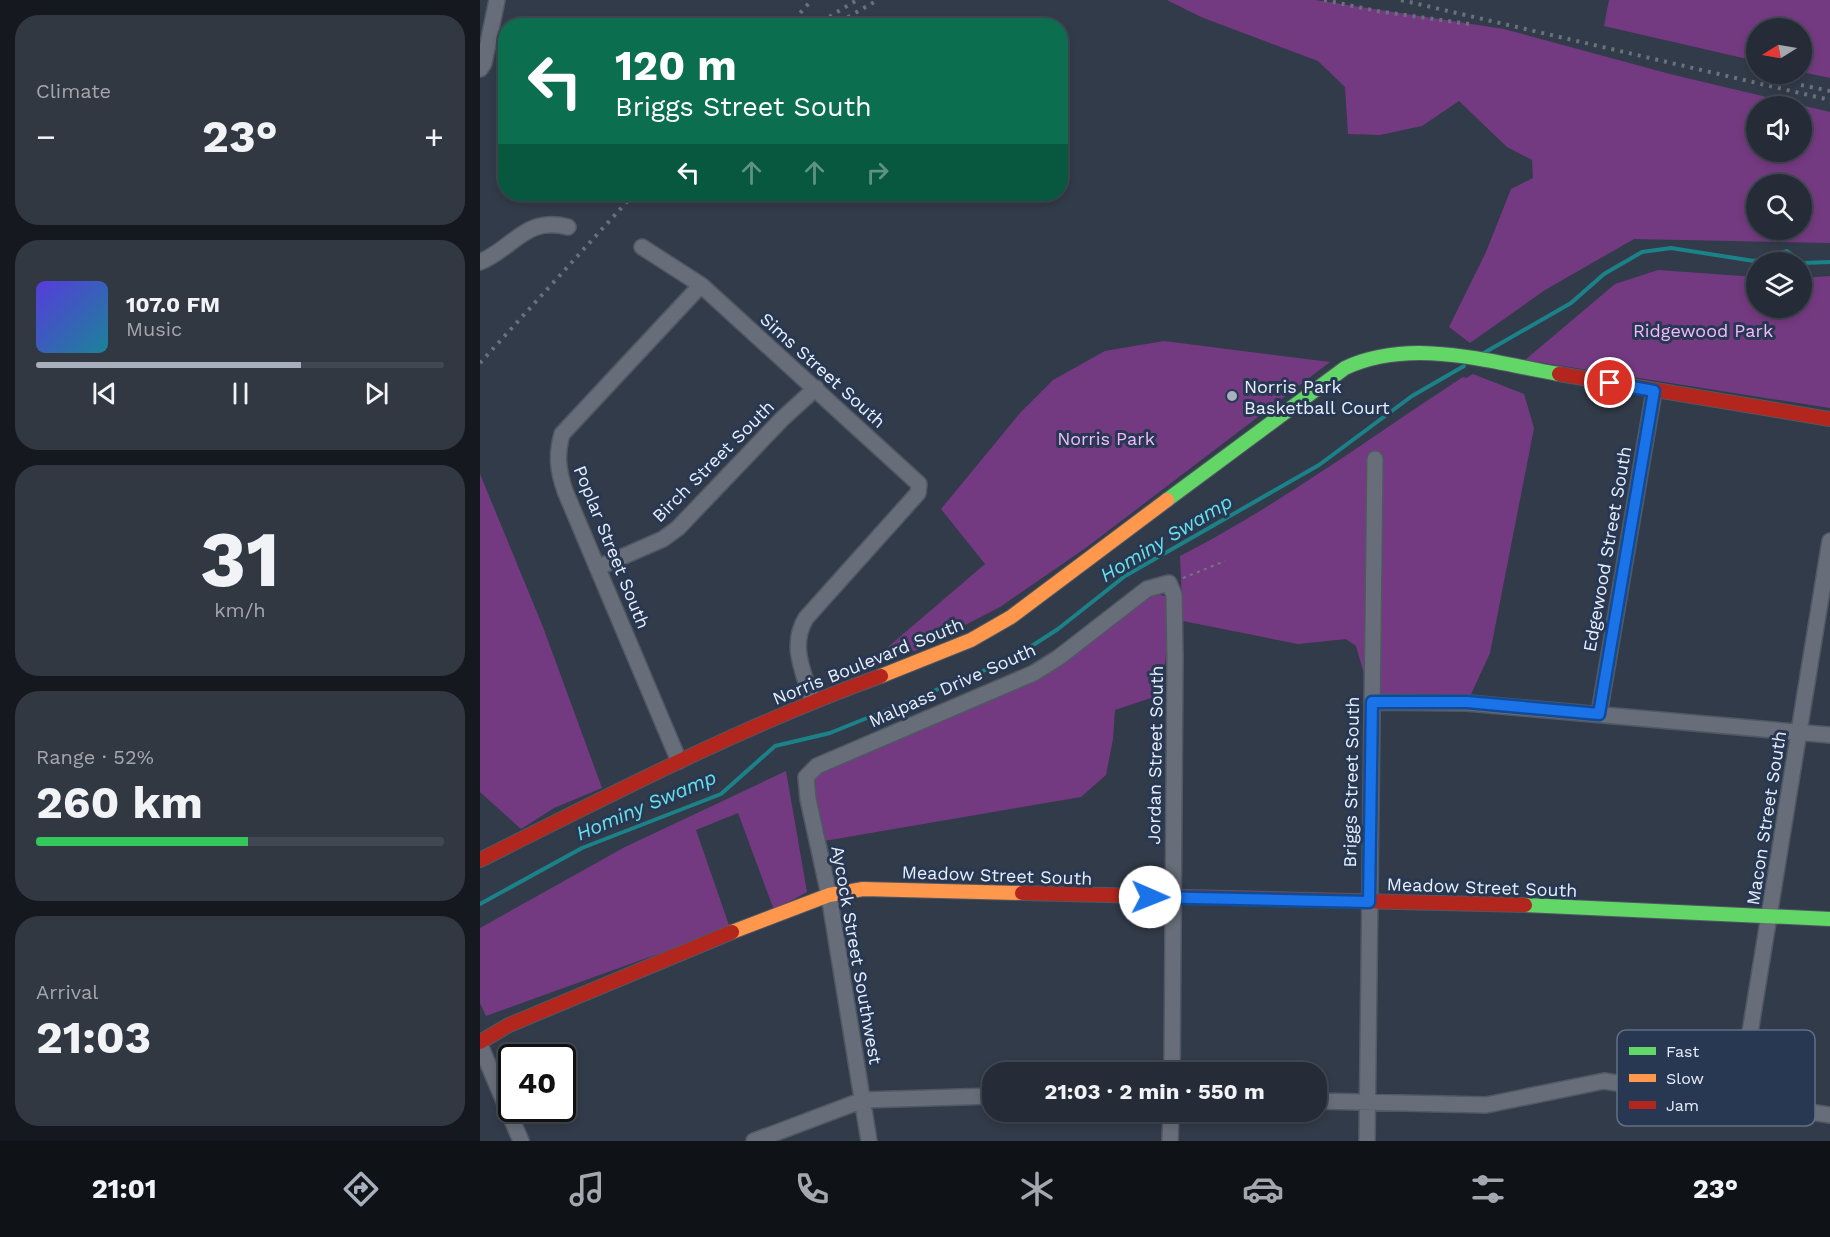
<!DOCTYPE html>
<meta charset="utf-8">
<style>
body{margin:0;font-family:"Work Sans",sans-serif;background:#323842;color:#f1f3f6;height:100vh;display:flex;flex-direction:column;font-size:22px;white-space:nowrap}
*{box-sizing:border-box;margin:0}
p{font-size:20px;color:#a4a7ad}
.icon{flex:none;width:33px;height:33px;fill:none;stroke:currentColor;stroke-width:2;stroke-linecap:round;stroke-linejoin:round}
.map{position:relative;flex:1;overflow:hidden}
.side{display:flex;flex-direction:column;gap:15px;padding:15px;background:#15181e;width:480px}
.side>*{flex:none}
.top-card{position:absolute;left:18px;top:18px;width:570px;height:183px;border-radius:24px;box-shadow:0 3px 9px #0003,0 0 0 2px #424852;background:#0b6e4f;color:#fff;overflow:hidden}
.needle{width:39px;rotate:259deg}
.fabs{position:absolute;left:1266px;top:18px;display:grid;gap:12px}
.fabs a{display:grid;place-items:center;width:66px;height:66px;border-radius:50%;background:#262c37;box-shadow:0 3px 9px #0003,0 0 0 2px #424852;font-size:30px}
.speed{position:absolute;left:18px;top:1044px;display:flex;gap:12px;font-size:30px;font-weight:700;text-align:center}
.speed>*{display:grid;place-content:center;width:78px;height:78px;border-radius:50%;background:#262c37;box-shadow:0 3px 9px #0003,0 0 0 2px #424852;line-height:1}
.speed .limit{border:3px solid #111;border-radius:9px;background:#fff;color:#111}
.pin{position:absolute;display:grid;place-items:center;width:51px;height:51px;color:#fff;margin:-26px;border:3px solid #fff;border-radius:50%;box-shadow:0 2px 6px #0007}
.me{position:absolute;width:66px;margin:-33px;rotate:91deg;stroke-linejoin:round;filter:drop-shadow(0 0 4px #0008)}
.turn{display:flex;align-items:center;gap:21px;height:126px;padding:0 18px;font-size:27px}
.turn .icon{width:78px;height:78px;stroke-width:2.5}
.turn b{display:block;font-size:42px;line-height:51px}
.lanes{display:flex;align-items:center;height:57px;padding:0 18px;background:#0003;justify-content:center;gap:30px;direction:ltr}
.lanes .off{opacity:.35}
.big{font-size:45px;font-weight:700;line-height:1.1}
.side .widget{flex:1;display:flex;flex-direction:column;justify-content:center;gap:9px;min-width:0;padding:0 21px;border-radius:24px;background:#323842}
.side .dial{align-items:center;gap:0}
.dial b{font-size:78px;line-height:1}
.song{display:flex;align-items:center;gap:18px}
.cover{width:72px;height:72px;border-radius:9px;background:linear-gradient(135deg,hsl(250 70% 55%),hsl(190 70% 35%))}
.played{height:6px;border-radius:3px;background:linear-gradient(90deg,#a8b0be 65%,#424852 65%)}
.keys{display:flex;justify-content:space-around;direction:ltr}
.heat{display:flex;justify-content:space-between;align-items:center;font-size:33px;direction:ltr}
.charge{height:9px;border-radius:4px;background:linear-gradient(90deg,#34c759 52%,#424852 0)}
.trip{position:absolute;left:502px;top:1062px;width:345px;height:60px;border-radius:24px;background:#262c37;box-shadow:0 3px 9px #0003,0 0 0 2px #424852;font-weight:700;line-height:60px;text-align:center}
.menu{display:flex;height:96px;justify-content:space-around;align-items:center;background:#0f1216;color:#a4a7ad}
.menu .icon{width:42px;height:42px}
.menu .active{color:#a8b0be}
.menu b{font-size:27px;color:#f1f3f6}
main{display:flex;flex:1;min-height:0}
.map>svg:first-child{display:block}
.green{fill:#743a81;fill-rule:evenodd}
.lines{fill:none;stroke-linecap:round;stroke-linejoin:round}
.stream{stroke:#1b828a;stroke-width:4}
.street-casing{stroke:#505863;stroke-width:18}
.fast-casing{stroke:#505863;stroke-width:16}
.slow-casing{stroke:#505863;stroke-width:16}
.jam-casing{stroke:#505863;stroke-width:16}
.path{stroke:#737882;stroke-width:2;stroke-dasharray:3 4.5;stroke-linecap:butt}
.street{stroke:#686e79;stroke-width:15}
.fast{stroke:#63d668;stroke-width:14}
.slow{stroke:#ff974d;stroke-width:14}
.jam{stroke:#b3261e;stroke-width:14}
.rail{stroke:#6a717b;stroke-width:4;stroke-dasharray:3 6;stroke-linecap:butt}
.route-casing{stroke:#114b97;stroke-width:15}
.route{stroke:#1a73e8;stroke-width:10}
.poi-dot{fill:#a8b0be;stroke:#293852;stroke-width:2}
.labels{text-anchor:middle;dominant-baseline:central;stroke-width:6;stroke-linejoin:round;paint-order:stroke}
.park-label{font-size:18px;fill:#f4bafe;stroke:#293852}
.street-label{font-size:18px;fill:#e7effd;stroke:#293852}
.poi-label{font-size:18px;fill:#e7effd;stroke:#293852;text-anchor:start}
.water-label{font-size:20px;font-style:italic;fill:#67e2eb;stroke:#293852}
.key{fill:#293852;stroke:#626f85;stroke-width:1.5}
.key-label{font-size:16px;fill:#e7effd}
</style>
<main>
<section class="side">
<div class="widget"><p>Climate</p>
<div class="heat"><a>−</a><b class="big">23°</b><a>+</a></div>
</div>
<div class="widget">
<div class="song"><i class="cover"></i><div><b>107.0 FM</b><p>Music</p></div></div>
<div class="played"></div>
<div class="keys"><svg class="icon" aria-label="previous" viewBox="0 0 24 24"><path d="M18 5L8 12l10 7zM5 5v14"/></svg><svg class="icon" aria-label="pause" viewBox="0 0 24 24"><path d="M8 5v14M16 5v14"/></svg><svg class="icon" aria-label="next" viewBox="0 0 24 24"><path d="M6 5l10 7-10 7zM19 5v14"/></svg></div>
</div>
<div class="widget dial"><b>31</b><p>km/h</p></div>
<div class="widget"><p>Range · 52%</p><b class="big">260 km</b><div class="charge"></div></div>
<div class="widget"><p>Arrival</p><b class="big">21:03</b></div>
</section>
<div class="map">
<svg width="1350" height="1141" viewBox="0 0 1350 1141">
<rect width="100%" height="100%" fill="#323b49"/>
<!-- green -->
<path class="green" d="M687 0H835L1024 29 1190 74 1350 112V243L1154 239 1065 290 990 343 969 327 1006 252 1031 189 1053 178 1052 160 1027 147 979 101 942 126 900 135 868 134 865 87 838 61 721 17ZM1276 106H1322V152H1276ZM1276 184H1322V230H1276Z
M1129 0H1350V78L1322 72V28H1276V61L1124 26Z
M1178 270 1276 277V308H1322V278L1350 276V408L1045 360 1135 284Z
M684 341 850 362 607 547 520 607 435 651 408 647 505 564 461 509 540 413 573 380 625 351Z
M993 374 1044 394 1054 428 1010 653 987 703 892 702 876 646 866 639 818 644 703 621 700 556C800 505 889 438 983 377L986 378Z
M0 474 63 627 122 788 74 808 41 829 0 792Z
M676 594 685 596 689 613 683 694 635 710 633 739 626 775 601 797 338 842 326 777 560 669Z
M306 771 327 892 294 910 258 813 216 830 250 928 6 1016 0 1003V928L145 847Z"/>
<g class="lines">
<!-- stream -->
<path class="stream" d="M1002 354 1091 303 1124 274 1162 252 1191 248 1274 261 1307 251 1323 263 1350 262
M0 904 102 848 241 794 295 746 350 733 530 660 578 629 645 576 839 465 932 396 984 366"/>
<!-- street casing -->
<g class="street-casing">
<path id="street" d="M0 69 4 63 17 0
M162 247 221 285 439 484 438 493 326 618C309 646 324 672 332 701
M0 262C34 248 45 216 88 227
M119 567 183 539 198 528 302 419 336 388
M892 702 987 703 1350 735
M1119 714 1174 391
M199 761 85 491C78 470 76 456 82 434L221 285
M0 1045 41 1141
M1259 1100 1350 541
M837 1101 1006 1105 1124 1081 1350 1115
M274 1141 383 1100 513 1096
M389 1141 349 895 328 799 326 777 337 766 554 673 578 658 667 589 689 583 694 595 695 658 692 1072
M690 1141 691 1112
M887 1141 895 459"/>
</g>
<!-- fast casing -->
<g class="fast-casing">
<path id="fast" d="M687 500 865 368C932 337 1009 362 1079 374
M1045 905 1350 919"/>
</g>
<!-- slow casing -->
<g class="slow-casing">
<path id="slow" d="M401 676 491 640 531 617 687 500
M252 932 349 895 383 889 542 893"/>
</g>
<!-- jam casing -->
<g class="jam-casing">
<path id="jam" d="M1079 374 1350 419
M0 860C132 794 262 726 401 676
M542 893 1045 905
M0 1042 29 1025 252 932"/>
</g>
<!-- path -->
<path class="path" d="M703 578 745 561"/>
<!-- street -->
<use href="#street" class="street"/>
<!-- fast -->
<use href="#fast" class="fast"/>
<!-- slow -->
<use href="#slow" class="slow"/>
<!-- jam -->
<use href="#jam" class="jam"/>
<!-- rail -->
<path class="rail" d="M844 0 897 11 989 24
M921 0 1350 100
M308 26 332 0
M334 26 377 0
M352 26 398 0
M1321 85 1350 91
M0 363 154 194"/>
</g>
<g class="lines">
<!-- route casing -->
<g class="route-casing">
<path id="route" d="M670 897 889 902 892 702H987L1119 714 1174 391 1130 383"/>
</g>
<!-- route -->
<use href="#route" class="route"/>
</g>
<!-- markers -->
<circle class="poi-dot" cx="752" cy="396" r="6"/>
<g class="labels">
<!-- park labels -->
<g class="park-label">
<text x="1223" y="330">Ridgewood Park</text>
<text x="626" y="438">Norris Park</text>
</g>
<!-- street labels -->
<g class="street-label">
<text transform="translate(343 370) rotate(42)">Sims Street South</text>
<text transform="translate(233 461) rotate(-45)">Birch Street South</text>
<text transform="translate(132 547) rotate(68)">Poplar Street South</text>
<text transform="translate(1127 549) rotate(-80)">Edgewood Street South</text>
<text transform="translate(388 661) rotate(-22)">Norris Boulevard South</text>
<text transform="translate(472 685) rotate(-24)">Malpass Drive South</text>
<text transform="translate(675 755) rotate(-89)">Jordan Street South</text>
<text transform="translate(871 782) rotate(-89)">Briggs Street South</text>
<text transform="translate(1286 818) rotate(-81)">Macon Street South</text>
<text transform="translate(517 875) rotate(2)">Meadow Street South</text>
<text transform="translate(1002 887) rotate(2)">Meadow Street South</text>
<text transform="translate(377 955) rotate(80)">Aycock Street Southwest</text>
</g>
<!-- poi labels -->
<g class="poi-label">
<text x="764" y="386">Norris Park<tspan x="764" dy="21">Basketball Court</tspan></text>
</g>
<!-- water labels -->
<g class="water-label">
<text transform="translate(686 538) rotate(-31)">Hominy Swamp</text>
<text transform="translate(166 805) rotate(-23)">Hominy Swamp</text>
</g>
</g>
<!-- legend -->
<rect x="1137" y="1030" width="198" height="96" rx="9" class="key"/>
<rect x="1149" y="1047" width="27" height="8" fill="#63d668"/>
<rect x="1149" y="1074" width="27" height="8" fill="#ff974d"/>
<rect x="1149" y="1101" width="27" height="8" fill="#b3261e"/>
<g class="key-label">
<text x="1186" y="1057">Fast</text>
<text x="1186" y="1084">Slow</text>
<text x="1186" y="1111">Jam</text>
</g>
</svg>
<div class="fabs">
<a><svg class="needle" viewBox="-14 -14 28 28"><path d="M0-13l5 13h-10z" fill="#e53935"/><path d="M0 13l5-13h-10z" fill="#a4a7ad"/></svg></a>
<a><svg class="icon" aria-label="sound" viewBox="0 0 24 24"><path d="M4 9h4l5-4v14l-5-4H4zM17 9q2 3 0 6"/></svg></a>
<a><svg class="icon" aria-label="search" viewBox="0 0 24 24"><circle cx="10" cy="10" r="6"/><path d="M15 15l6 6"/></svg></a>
<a><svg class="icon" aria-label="layers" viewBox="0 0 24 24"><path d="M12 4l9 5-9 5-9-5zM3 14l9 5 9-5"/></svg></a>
</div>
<div class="speed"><div class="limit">40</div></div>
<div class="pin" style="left:1130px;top:383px;background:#d93025"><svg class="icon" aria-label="arrive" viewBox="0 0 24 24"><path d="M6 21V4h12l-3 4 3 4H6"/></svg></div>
<svg class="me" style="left:670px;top:897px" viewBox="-20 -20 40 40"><circle r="19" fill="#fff"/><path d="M0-13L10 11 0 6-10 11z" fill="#1a73e8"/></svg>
<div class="trip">21:03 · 2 min · 550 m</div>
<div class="top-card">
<div class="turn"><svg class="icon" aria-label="left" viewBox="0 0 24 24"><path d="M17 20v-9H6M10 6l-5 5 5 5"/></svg><div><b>120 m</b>Briggs Street South</div></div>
<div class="lanes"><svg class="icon" aria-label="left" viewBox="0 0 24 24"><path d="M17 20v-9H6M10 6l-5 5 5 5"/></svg><svg class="icon off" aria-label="ahead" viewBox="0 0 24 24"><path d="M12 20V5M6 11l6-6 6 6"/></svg><svg class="icon off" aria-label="ahead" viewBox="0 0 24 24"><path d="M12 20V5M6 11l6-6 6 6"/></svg><svg class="icon off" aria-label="right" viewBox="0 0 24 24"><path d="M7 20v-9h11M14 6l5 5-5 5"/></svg></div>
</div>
</div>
</main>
<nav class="menu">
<b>21:01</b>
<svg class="icon active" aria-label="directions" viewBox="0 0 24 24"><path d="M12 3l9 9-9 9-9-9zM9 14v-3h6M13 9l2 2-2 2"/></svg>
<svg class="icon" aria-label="music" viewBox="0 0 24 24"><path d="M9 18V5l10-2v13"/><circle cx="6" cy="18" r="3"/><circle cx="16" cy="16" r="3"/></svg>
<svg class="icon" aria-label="phone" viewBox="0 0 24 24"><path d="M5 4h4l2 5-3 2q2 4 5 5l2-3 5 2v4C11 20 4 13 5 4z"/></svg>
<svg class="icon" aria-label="climate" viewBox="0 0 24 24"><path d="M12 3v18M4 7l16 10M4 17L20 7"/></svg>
<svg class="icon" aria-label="car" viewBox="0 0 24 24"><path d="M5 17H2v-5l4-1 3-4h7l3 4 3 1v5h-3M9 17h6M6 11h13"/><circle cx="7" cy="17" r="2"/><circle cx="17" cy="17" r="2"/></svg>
<svg class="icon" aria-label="filters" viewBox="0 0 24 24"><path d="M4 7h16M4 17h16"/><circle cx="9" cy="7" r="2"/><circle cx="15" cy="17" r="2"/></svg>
<b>23°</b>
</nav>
